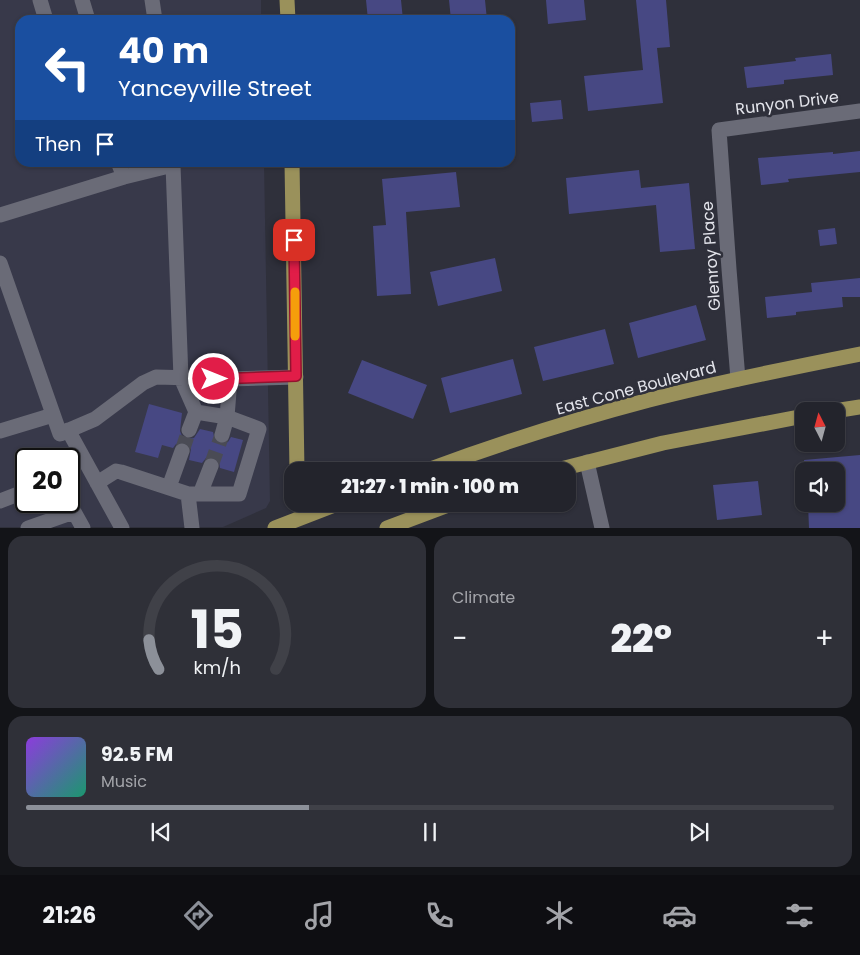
<!DOCTYPE html>
<meta charset="utf-8">
<style>
body{margin:0;font-family:Poppins,sans-serif;background:#2f3038;color:#f1f3f6;height:100vh;display:flex;flex-direction:column;font-size:19px;white-space:nowrap}
*{box-sizing:border-box;margin:0}
p{font-size:16px;color:#a3a4a9}
.icon{flex:none;width:28px;height:28px;fill:none;stroke:currentColor;stroke-width:2;stroke-linecap:round;stroke-linejoin:round}
.map{position:relative;height:528px;overflow:hidden}
.details{display:flex;flex-direction:column;gap:8px;padding:8px;background:#131418;flex:1}
.details>*{flex:none}
.guide{position:absolute;left:15px;top:15px;width:500px;height:152px;border-radius:15px;box-shadow:0 1px 4px #0004,0 0 0 1px #404148;background:#1a4fa0;color:#fff;overflow:hidden}
.needle{width:32px;rotate:354deg}
.tools{position:absolute;left:795px;top:402px;display:grid;gap:10px}
.tools a{display:grid;place-items:center;width:50px;height:50px;border-radius:10px;background:#23242c;box-shadow:0 1px 4px #0004,0 0 0 1px #404148;font-size:25px}
.speed{position:absolute;left:15px;top:448px;display:flex;gap:10px;font-size:25px;font-weight:700;text-align:center}
.speed>*{display:grid;place-content:center;width:65px;height:65px;border-radius:50%;background:#23242c;box-shadow:0 1px 4px #0004,0 0 0 1px #404148;line-height:1}
.speed .limit{border:2px solid #111;border-radius:8px;background:#fff;color:#111}
.pin{position:absolute;display:grid;place-items:center;width:42px;height:42px;color:#fff;margin:-21px;border-radius:10px;box-shadow:0 2px 8px #0006}
.me{position:absolute;width:55px;margin:-28px;rotate:90deg;stroke-linejoin:round;filter:drop-shadow(0 0 4px #0008)}
.turn{display:flex;align-items:center;gap:18px;height:105px;padding:0 20px;font-size:22px}
.turn .icon{width:65px;height:65px;stroke-width:2.5}
.turn b{display:block;font-size:35px;line-height:42px}
.then{display:flex;align-items:center;height:48px;padding:0 20px;background:#0003;gap:10px;font-size:19px}
.big{font-size:38px;font-weight:800;line-height:1.1}
.details .widget{flex:1;display:flex;flex-direction:column;justify-content:center;gap:8px;min-width:0;padding:0 18px;border-radius:15px;background:#2f3038}
.details .dial{align-items:center;gap:0}
.dial svg{height:130px;overflow:visible;fill:none;stroke:#404148;stroke-width:7;stroke-linecap:round;text-anchor:middle}
.dial text{fill:#f1f3f6;stroke:none}
.song{display:flex;align-items:center;gap:15px}
.cover{width:60px;height:60px;border-radius:8px;background:linear-gradient(135deg,hsl(270 70% 55%),hsl(160 70% 35%))}
.played{height:5px;border-radius:2px;background:linear-gradient(90deg,#8c9099 35%,#404148 35%)}
.keys{display:flex;justify-content:space-around;direction:ltr}
.heat{display:flex;justify-content:space-between;align-items:center;font-size:28px;direction:ltr}
.details .tiles{flex:1;display:grid;gap:8px;grid-template-columns:1fr 1fr}
.widget:last-child{grid-column:span 2}
.trip{position:absolute;left:284px;top:462px;width:292px;height:50px;border-radius:15px;background:#23242c;box-shadow:0 1px 4px #0004,0 0 0 1px #404148;font-weight:800;line-height:50px;text-align:center}
.tab-bar{display:flex;height:80px;justify-content:space-around;align-items:center;background:#0e0e12;color:#a3a4a9}
.tab-bar .icon{width:35px;height:35px}
.tab-bar .active{color:#8c9099}
.tab-bar b{font-size:22px;color:#f1f3f6}
.map>svg:first-child{display:block}
.built{fill:#38394a;fill-rule:evenodd}
.building{fill:#474883}
.lines{fill:none;stroke-linecap:round;stroke-linejoin:round}
.minor-tunnel{stroke:#4a4b55;stroke-width:15;stroke-dasharray:15 8;stroke-linecap:butt}
.minor{stroke:#6a6b77;stroke-width:15}
.major{stroke:#9a915b;stroke-width:15}
.route-casing{stroke:#92132f;stroke-width:12}
.route{stroke:#e11d48;stroke-width:9}
.slow{stroke:#f59e0b;stroke-width:9}
.labels{text-anchor:middle;dominant-baseline:central;stroke-width:5;stroke-linejoin:round;paint-order:stroke}
.street-label{font-size:16px;fill:#e3e4eb;stroke:#2f303b}
</style>
<div class="map">
<svg width="860" height="528" viewBox="0 0 860 528">
<rect width="100%" height="100%" fill="#2f303b"/>
<!-- built -->
<path class="built" d="M0 0H261V20H20V162L264 163 270 501 266 508 223 527H0ZM26 459H69V501H26Z"/>
<!-- building -->
<path class="building" d="M366 0H401L403 20H368Z
M449 0H485L487 20H451Z
M546 0H584L586 20 548 24Z
M636 0H666L670 47 657 48 663 103 588 111 584 76 643 70Z
M831 54 833 75 784 80V84L747 88 744 67 796 61 795 58Z
M561 100 563 119 532 122 530 103Z
M860 151V172L788 179 789 182 761 185 758 158 833 152V154Z
M639 170 641 188 689 183 695 249 660 252 656 205 569 214 566 178Z
M456 172 460 207 406 212 411 294 377 296 373 226 386 225 382 179Z
M835 228 837 244 820 246 818 230Z
M495 258 502 291 438 306 430 272Z
M860 278V297H842L843 307 796 312V315L767 318 765 297 812 292 811 283Z
M696 305 706 340 638 358 629 323Z
M605 329 614 364 543 381 534 347Z
M513 359 522 394 450 413 441 378Z
M362 360 427 385 413 419 348 393Z
M149 404 182 413 180 431 182 436 186 439 194 438 200 429 213 432 215 441 220 444 228 442 231 437 243 440 234 472 220 468 219 461 214 457 206 458 202 463 189 460 191 449 189 445 185 442 176 444 173 448 162 445 158 458 135 452Z
M860 455V528H809L808 504H836V471H805L804 460Z
M758 481 762 515 717 520 713 485Z"/>
<g class="lines">
<!-- minor-tunnel -->
<path class="minor-tunnel" d="M182 451 189 430
M211 466 222 435"/>
<!-- minor -->
<path class="minor" d="M40 0 46 20
M82 0 88 20
M152 0 155 20
M118 162 124 177
M0 215 124 177 173 165 181 378 196 412
M0 263 60 434 95 419 143 383 156 377 230 379 296 377
M738 379 729 269 719 130 860 111
M68 430 122 528
M189 430 196 412 227 417 222 435
M0 431 53 415
M587 462 602 528
M97 483 116 471 121 472 188 494 192 528
M169 487 182 451
M188 494H239L259 429 227 417 230 379
M200 494 211 466
M0 501 26 491
M68 501 83 528
M28 528 74 512"/>
<!-- major -->
<path class="major" d="M287 0 288 20
M292 162 297 471
M834 411 860 407
M425 471C498 444 573 420 649 400 719 382 789 368 860 354
M553 471 663 443 804 416
M275 528 337 504
M387 528 451 504"/>
</g>
<g class="lines">
<!-- route casing -->
<g class="route-casing">
<path id="route" d="M214 379 296 376 294 240"/>
</g>
<!-- route -->
<use href="#route" class="route"/>
<!-- slow -->
<path class="slow" d="M295 292V336"/>
</g>
<g class="labels">
<!-- street labels -->
<g class="street-label">
<text transform="translate(787 103) rotate(-7)">Runyon Drive</text>
<text transform="translate(711 256) rotate(-94)">Glenroy Place</text>
<text transform="translate(636 388) rotate(-15)">East Cone Boulevard</text>
</g>
</g>
</svg>
<div class="tools">
<a><svg class="needle" viewBox="-14 -14 28 28"><path d="M0-13l5 13h-10z" fill="#e53935"/><path d="M0 13l5-13h-10z" fill="#a3a4a9"/></svg></a>
<a><svg class="icon" aria-label="sound" viewBox="0 0 24 24"><path d="M4 9h4l5-4v14l-5-4H4zM17 9q2 3 0 6"/></svg></a>
</div>
<div class="speed"><div class="limit">20</div></div>
<div class="pin" style="left:294px;top:240px;background:#d93025"><svg class="icon" aria-label="arrive" viewBox="0 0 24 24"><path d="M6 21V4h12l-3 4 3 4H6"/></svg></div>
<svg class="me" style="left:214px;top:379px" viewBox="-20 -20 40 40"><circle r="17" fill="#e11d48" stroke="#fff" stroke-width="3"/><path d="M0-11L8 9 0 5-8 9z" fill="#fff"/></svg>
<div class="trip">21:27 · 1 min · 100 m</div>
<div class="guide">
<div class="turn"><svg class="icon" aria-label="left" viewBox="0 0 24 24"><path d="M17 20v-9H6M10 6l-5 5 5 5"/></svg><div><b>40 m</b>Yanceyville Street</div></div>
<div class="then">Then<svg class="icon" aria-label="arrive" viewBox="0 0 24 24"><path d="M6 21V4h12l-3 4 3 4H6"/></svg></div>
</div>
</div>
<section class="details">
<div class="tiles">
<div class="widget dial"><svg viewBox="0 0 100 80">
<path d="M14 69A42 42 0 1 1 86 69"/>
<path d="M14 69A42 42 0 0 1 8 51" stroke="#8c9099"/>
<text x="50" y="56" font-size="32" font-weight="700">15</text>
<text x="50" y="72" font-size="11">km/h</text>
</svg></div>
<div class="widget"><p>Climate</p>
<div class="heat"><a>−</a><b class="big">22°</b><a>+</a></div>
</div>
<div class="widget">
<div class="song"><i class="cover"></i><div><b>92.5 FM</b><p>Music</p></div></div>
<div class="played"></div>
<div class="keys"><svg class="icon" aria-label="previous" viewBox="0 0 24 24"><path d="M18 5L8 12l10 7zM5 5v14"/></svg><svg class="icon" aria-label="pause" viewBox="0 0 24 24"><path d="M8 5v14M16 5v14"/></svg><svg class="icon" aria-label="next" viewBox="0 0 24 24"><path d="M6 5l10 7-10 7zM19 5v14"/></svg></div>
</div>
</div>
</section>
<nav class="tab-bar">
<b>21:26</b>
<svg class="icon active" aria-label="directions" viewBox="0 0 24 24"><path d="M12 3l9 9-9 9-9-9zM9 14v-3h6M13 9l2 2-2 2"/></svg>
<svg class="icon" aria-label="music" viewBox="0 0 24 24"><path d="M9 18V5l10-2v13"/><circle cx="6" cy="18" r="3"/><circle cx="16" cy="16" r="3"/></svg>
<svg class="icon" aria-label="phone" viewBox="0 0 24 24"><path d="M5 4h4l2 5-3 2q2 4 5 5l2-3 5 2v4C11 20 4 13 5 4z"/></svg>
<svg class="icon" aria-label="climate" viewBox="0 0 24 24"><path d="M12 3v18M4 7l16 10M4 17L20 7"/></svg>
<svg class="icon" aria-label="car" viewBox="0 0 24 24"><path d="M5 17H2v-5l4-1 3-4h7l3 4 3 1v5h-3M9 17h6M6 11h13"/><circle cx="7" cy="17" r="2"/><circle cx="17" cy="17" r="2"/></svg>
<svg class="icon" aria-label="filters" viewBox="0 0 24 24"><path d="M4 7h16M4 17h16"/><circle cx="9" cy="7" r="2"/><circle cx="15" cy="17" r="2"/></svg>
</nav>
